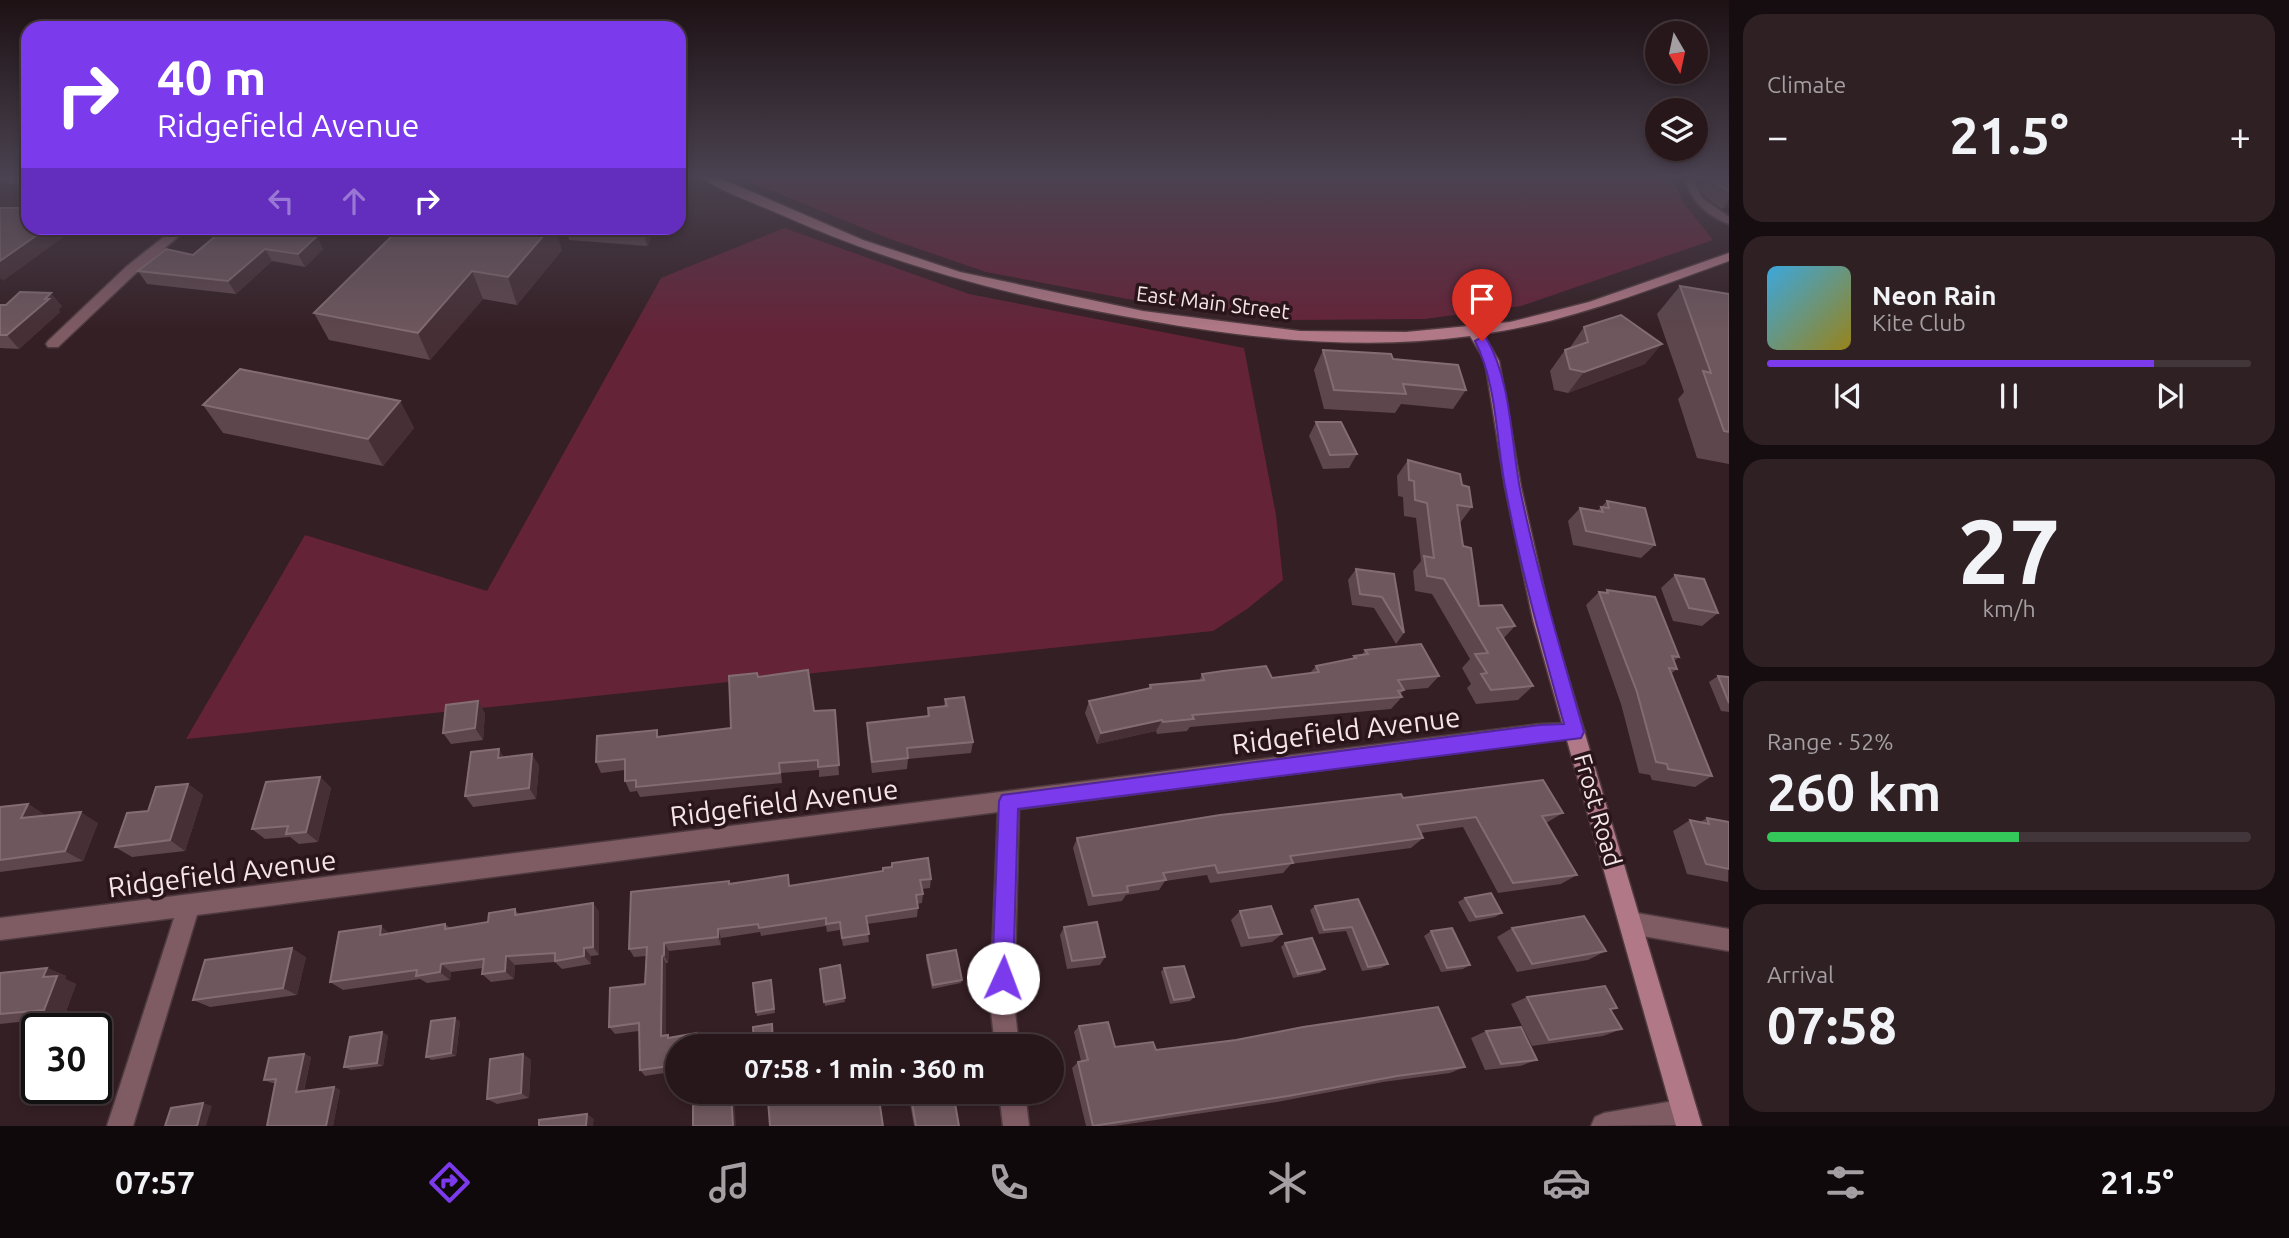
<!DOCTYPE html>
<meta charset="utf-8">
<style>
body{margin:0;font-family:Ubuntu,sans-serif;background:#2f2024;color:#f1f3f6;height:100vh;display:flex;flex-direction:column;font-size:26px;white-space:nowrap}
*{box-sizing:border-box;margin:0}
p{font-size:23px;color:#a49fa3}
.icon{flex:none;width:38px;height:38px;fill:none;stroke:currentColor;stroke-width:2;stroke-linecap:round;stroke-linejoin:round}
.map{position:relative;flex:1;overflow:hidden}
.drawer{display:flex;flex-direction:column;gap:14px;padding:14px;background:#150d0f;width:560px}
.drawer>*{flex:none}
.hud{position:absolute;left:21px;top:21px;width:665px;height:214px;border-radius:21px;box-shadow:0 4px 10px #0003,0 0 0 2px #43363a;background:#7c3aed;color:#fff;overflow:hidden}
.needle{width:46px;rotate:171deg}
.tools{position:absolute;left:1645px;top:21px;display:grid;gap:14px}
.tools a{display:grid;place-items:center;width:63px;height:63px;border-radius:50%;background:#27171b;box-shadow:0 4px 10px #0003,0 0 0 2px #43363a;font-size:35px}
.speed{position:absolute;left:21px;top:1013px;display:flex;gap:14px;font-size:35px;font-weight:700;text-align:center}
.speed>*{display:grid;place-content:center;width:91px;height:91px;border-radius:50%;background:#27171b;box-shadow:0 4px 10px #0003,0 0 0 2px #43363a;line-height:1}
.speed .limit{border:4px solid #111;border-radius:10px;background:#fff;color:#111}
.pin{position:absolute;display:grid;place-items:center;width:60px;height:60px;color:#fff;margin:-72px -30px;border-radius:50% 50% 50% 0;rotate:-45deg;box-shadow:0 0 7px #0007}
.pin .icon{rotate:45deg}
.me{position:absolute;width:77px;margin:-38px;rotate:2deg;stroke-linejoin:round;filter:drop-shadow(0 0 5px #0008)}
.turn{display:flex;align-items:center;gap:24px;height:147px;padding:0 21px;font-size:32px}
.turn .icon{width:91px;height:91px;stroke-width:2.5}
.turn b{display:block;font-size:49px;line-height:60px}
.lanes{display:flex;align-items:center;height:66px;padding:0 21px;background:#0003;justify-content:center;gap:35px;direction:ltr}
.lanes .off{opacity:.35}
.big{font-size:52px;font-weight:700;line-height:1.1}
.drawer .tile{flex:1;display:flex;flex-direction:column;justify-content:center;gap:10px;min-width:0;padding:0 24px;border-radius:21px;background:#2f2024}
.drawer .dial{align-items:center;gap:0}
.dial b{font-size:91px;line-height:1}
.song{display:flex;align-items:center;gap:21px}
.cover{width:84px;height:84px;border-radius:10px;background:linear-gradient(135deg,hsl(200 70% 55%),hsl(50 70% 35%))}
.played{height:7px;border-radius:4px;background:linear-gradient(90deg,#7c3aed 80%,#43363a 80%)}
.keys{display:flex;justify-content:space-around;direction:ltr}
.heat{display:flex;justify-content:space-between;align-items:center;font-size:38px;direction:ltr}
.charge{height:10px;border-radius:5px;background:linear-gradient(90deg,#34c759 52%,#43363a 0)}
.trip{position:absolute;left:665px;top:1034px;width:399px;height:70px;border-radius:35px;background:#27171b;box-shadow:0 4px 10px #0003,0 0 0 2px #43363a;font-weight:700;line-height:70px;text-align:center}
.dock{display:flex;height:112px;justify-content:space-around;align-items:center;background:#10090b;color:#a49fa3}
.dock .icon{width:49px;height:49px}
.dock .active{color:#7c3aed}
.dock b{font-size:32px;color:#f1f3f6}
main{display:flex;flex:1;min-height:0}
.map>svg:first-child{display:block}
.green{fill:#652338}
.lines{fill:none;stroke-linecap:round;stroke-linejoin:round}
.lane-casing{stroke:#4f3b3f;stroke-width:4}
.street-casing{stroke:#4f3b3f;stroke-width:3}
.secondary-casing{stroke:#4f3b3f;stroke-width:3}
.lane{fill:#7f5b64;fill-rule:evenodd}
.street{fill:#7f5b64;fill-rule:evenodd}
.secondary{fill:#b17987;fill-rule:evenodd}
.wall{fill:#5d464c}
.shaded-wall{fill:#462f35}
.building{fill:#6e575d;stroke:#836d72;stroke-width:2}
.route{fill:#7c3aed;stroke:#51269a;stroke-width:2}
.labels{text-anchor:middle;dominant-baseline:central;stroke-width:7;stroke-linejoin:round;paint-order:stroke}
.far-street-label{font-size:21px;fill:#f4e5e8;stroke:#2a151b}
.street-label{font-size:24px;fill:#f4e5e8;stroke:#2a151b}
.near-street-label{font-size:28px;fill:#f4e5e8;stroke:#2a151b}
</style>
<main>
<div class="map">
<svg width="1729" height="1126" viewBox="0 0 1729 1126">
<rect width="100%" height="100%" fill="#341f24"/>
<!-- green -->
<path class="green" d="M734 175H1671L1683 202 1713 240 1521 306 1425 319 1292 320 1159 305 986 272 890 239Z
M784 228 969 294 1244 348 1276 515 1283 580 1247 609 1213 631 186 739 305 535 487 591 661 278Z"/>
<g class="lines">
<!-- lane casing -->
<g class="lane-casing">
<path id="lane" d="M1696 175H1707L1729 187V193L1702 178 1694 182 1702 198 1729 217V224C1709 216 1692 202 1686 181Z"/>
</g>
<!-- street casing -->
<g class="street-casing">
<path id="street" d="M0 175 28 177V185L0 181Z
M175 228H188L136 273 58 347H48L46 344 48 341 126 267Z
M1575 723 1582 726 1585 732 1582 738 1540 742 1019 809 1014 1003 1019 1046H995L990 1003 998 812 197 915 133 1126H107L174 918 0 940V918L1540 724Z
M1631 912 1729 929V951L1631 934 1623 931 1620 923 1623 915Z
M999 1092H1025L1029 1126H1003Z
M1685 1099 1694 1103 1698 1112 1694 1121 1685 1125 1591 1126 1595 1117 1604 1113Z"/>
</g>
<!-- secondary casing -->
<g class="secondary-casing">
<path id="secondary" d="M698 175H713L863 240 960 272 1143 311 1300 331 1406 332 1510 322 1589 302 1729 253V261C1648 290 1569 322 1483 334L1499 361 1521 487 1551 620 1702 1126H1676L1533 620 1505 487 1485 361 1470 336C1355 352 1236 337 1123 316 1004 294 894 265 784 216 762 206 714 189 698 175Z"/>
</g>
<!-- lane -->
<use href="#lane" class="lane"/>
<!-- street -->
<use href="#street" class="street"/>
<!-- secondary -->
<use href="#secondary" class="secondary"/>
</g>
<!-- wall -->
<path class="wall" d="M1706 175H1726L1729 176V206L1722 209 1704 196 1698 185Z
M100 228H160L149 236Z
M400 228 562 250 517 305 483 299 430 360 329 340 314 313Z
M566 228H656L647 246 569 240Z
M307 232 309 235 323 249 305 267 272 261 236 294 147 284 138 271 193 255Z
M1680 286 1729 294V464L1697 458 1678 399 1684 392 1657 314Z
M0 305 62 306 58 310 60 312 19 349 0 348Z
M1584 327 1645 364 1568 393 1554 390 1550 371 1565 350 1569 349Z
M1323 350 1466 390 1453 409 1401 404 1395 413 1324 409 1314 370Z
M400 401 414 428 383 466 223 433 203 405Z
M1316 422 1357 454 1349 468 1323 469 1309 436Z
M1408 460 1462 485 1472 507 1460 523 1463 546 1479 606 1515 626 1503 639 1533 686 1518 700 1476 704 1467 688 1471 684 1462 668 1470 659 1432 594 1415 591 1413 571 1421 561 1416 518 1404 516 1403 497 1398 496 1397 476Z
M1607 501 1655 545 1641 558 1573 545 1568 521 1580 508 1597 511Z
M1356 569 1394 574 1404 633 1396 644 1374 608 1352 605 1348 580Z
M1675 575 1718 613 1702 626 1673 621 1661 588Z
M1607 590 1679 657 1674 661 1677 669 1672 673 1712 776 1695 787 1652 780 1650 775 1639 773 1621 704 1586 605 1599 592 1605 593Z
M1365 650 1439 676 1428 688 1404 690 1400 695 1402 697 1391 709 1190 727 1187 731 1157 734 1156 731 1097 744 1085 713 1089 701 1148 689 1150 685 1199 681 1202 674 1272 678 1310 673 1316 666 1352 659 1354 656 1362 655Z
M1718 676 1729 677V712L1721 711 1709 682Z
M758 677 814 711 835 710 839 775 819 777V770L781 773 782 783 640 797 637 791 630 792 625 781V770L601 773 596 762 659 736 731 728Z
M945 699 973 742 971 753 908 759 907 769 872 773 867 735V723L927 717 928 708 944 706Z
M485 713 483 740 451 744 443 733Z
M539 765 536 799 473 807 465 796Z
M320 777 331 788 318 842 299 844 290 837 265 839 252 829Z
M188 784 203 795 185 851 132 857 115 847 148 811Z
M1403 798 1563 813 1546 823 1577 875 1561 884 1498 893 1463 827 1421 833 1423 838 1411 848 1291 864 1283 873 1210 883 1207 875 1165 881 1159 890 1126 895 1122 901 1088 906 1073 848 1077 838Z
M28 804 45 815V816L98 823 83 861 0 872V807Z
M1707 818 1729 822 1728 882 1687 874 1673 831 1690 820 1700 822Z
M892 863 931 879 930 888 922 889 923 894 922 903 917 904 918 908 917 917 867 924 869 942 843 946 840 930 827 932 826 926 761 936 760 932 721 938V945L669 951 668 963H666V1035L669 1038 697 1033 701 1039 677 1046V1071L645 1076 640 1070 639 1031 615 1034 609 1027 645 984 646 956 634 957 629 949 730 884 790 886 883 871V868L891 867Z
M1465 898 1502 913 1495 917 1469 922 1458 902Z
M1358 899 1388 964 1381 968 1362 971 1346 931 1319 934 1310 910 1315 906Z
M593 903 599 912V955L591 956V964L562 969 555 962 515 965 514 979 491 982 482 974 483 968 451 972 450 980 427 983 420 979 343 990 330 982 391 933 445 924 450 928 488 922 515 909 519 915Z
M1240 911 1282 934 1272 942 1241 947 1231 920Z
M1064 927 1105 957 1100 965 1067 969 1060 935Z
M1512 928 1606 951 1588 960 1517 972 1497 937Z
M1431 931 1470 965 1463 969 1441 972 1424 936Z
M1285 943 1325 969 1320 973 1293 978 1281 947Z
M927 955 962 980 961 983 932 989 926 959Z
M306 957 297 995 210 1007 193 1000Z
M840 965 845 1002 825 1006 820 969Z
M47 968 66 976 65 979 76 984 64 1017 0 1024V973Z
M1164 968 1194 997 1190 1001 1170 1004 1161 972Z
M771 980 775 1013 757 1016 756 1012Z
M1527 997 1617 1008 1611 1010 1622 1029 1603 1036 1532 1046 1511 1004Z
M460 1021 456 1056 432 1060 426 1057Z
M1079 1026 1115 1047 1465 1067 1450 1073 1383 1082 1277 1102 1115 1126H1086L1072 1068 1078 1062 1081 1061 1074 1032Z
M1486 1031 1537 1060 1520 1066 1485 1070 1471 1038Z
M382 1032 388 1036 383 1066 351 1070 344 1067Z
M304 1054 311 1057 304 1091 334 1087 340 1090 333 1126 276 1083H272L264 1080Z
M523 1054 531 1060 529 1098 497 1104 487 1099Z
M908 1092H953L959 1126H914Z"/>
<!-- shaded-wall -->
<path class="shaded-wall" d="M1729 199V206L1722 209Z
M47 228H76L3 281 0 278V261Z
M143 228H160L149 236Z
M550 228H555L562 250 517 305 508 277Z
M643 228H656L647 246Z
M307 232 312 241 317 236 323 249 305 267 298 254 305 234Z
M265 249 272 261 236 294 228 281Z
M472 271 483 299 430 360 418 333Z
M51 293 62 306 58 310 60 312 19 349 7 335Z
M1662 344 1645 364 1568 393 1584 372Z
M400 401 414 428 383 466 368 439Z
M478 701 485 713 483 740 475 728Z
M1162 720 1156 731 1097 744 1101 733Z
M499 749 506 760 498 758Z
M532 754 539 765 536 799 529 788Z
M320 777 331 788 318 842 306 832Z
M188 784 203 795 185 851 170 840Z
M28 804 45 815 39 829 21 818Z
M81 812 98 823 83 861 65 851Z
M593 903 599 912V955L593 947Z
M381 926 392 935H380Z
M718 929 721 938V945L718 937Z
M664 943 669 951 668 963 664 955Z
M292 948 306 957 297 995 283 988Z
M584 948 591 956V964L584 956Z
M506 956 515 965 514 979 505 971Z
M662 956 666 963V1042L661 1036Z
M441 964 451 972 450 980 440 972Z
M47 968 66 976 65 979 76 984 64 1017 44 1010 43 977Z
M455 1018 460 1021 456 1056 451 1053Z
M382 1032 388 1036 383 1066 377 1063Z
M697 1033 701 1039V1046H697Z
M304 1054 311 1057 303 1094 296 1092Z
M523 1054 531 1060 529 1098 521 1093Z
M334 1087 340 1090 333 1126H326Z
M731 1092 734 1095 736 1126H733Z
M203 1103 212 1106 206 1126H197Z
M587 1114 594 1119 593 1126H586Z"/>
<!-- building -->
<path class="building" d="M1710 175H1726L1729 176V192L1714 182Z
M28 206V228H47L0 261V208H25Z
M225 228H282L307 232 305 234 317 236 298 254 265 249 228 281 138 271 166 249 193 255Z
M400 228H550L508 277 472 271 418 333 314 313Z
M1680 286 1729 294V432L1724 431 1703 371 1711 373Z
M20 292 51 293 45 299H49L7 335H0V305H6Z
M1621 315 1662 344 1584 372 1570 369 1565 350 1588 342 1584 327Z
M1323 350 1391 354 1393 359 1458 365 1466 390 1403 384 1406 394 1334 390Z
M240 369 400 401 368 439 203 405Z
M1316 422H1341L1357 454 1330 455Z
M1408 460 1460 474 1462 485 1469 487 1472 507 1457 505 1463 546 1471 548 1479 606 1502 605 1505 610 1515 626 1497 628 1533 686 1491 690 1481 674 1487 673 1475 654 1488 653 1444 579 1427 576 1424 556 1434 558 1427 503 1415 500 1414 481 1409 480Z
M1607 501 1645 508 1655 545 1586 531 1580 508 1603 512 1601 507 1609 508Z
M1356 569 1394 574 1404 633 1382 597 1360 594Z
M1675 575 1704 579 1718 613 1689 608Z
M1607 590 1655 597 1679 657 1672 656 1677 669 1669 668 1712 776 1668 769 1667 764 1656 762 1637 692 1599 592 1608 593Z
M1421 644 1439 676 1398 680 1404 690 1398 691 1402 697 1192 715 1194 719 1163 722 1162 720 1101 733 1089 701 1151 688 1150 685 1204 680 1202 674 1223 671 1266 666 1272 678 1319 672 1316 666 1356 658 1354 656 1368 654 1365 650Z
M808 670 814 711 835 710 839 765 818 767V760L779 763 780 773 636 787V780L625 781V759L596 762 597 736 657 730V737L731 728 729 676 757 673 758 677Z
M1718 676 1729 677V703Z
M964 697 973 742 907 748 908 758 872 762 867 723 929 716 928 708 947 706 945 699Z
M478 701 475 728 443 733 446 705Z
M499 749 498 758 532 754 529 788 465 796 471 752Z
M320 777 306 832 286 834 288 826 252 829 266 782Z
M1543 780 1563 813 1542 816 1577 875 1513 883 1476 817 1417 825 1423 838 1290 856 1293 863 1218 873 1215 865 1163 873 1166 880 1127 886 1128 892 1093 896 1077 838 1220 815 1401 794 1403 798Z
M188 784 170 840 115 847 127 813 148 811 156 787Z
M28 804 21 818 81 812 65 851 0 860V807Z
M1707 818 1729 822V869L1706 864 1690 820 1709 824Z
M928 858 931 879 920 880 923 894 916 895 918 908 866 916 869 934 842 938 840 922 826 924V918L759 928 758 924 718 929V937L664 943V955L662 956 661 1036 668 1035V1038L697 1033V1046H677V1065L640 1070 639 1023 609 1027 610 988 645 984 647 947 629 949 631 892 729 881V884L788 875 789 886 883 871V868L892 867V863Z
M1491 893 1502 913 1476 917 1465 898Z
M1358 899 1388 964 1368 967 1352 927 1324 930 1315 906Z
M593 903V947L584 948V956L555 961V953L506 956 505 971 482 974 484 959 441 964 440 972 416 976 417 970 330 982 339 932 381 926 380 935 445 924V929L488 922 489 913 515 909V915Z
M1271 906 1282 934 1249 938 1240 911Z
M1584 916 1606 951 1532 964 1512 928Z
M1097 922 1105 957 1072 961 1064 927Z
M1452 928 1470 965 1447 968 1431 931Z
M1312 938 1325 969 1298 974 1285 943Z
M292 948 283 988 193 1000 205 960Z
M956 950 962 980 933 985 927 955Z
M840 965 845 998 824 1002 820 969Z
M1184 966 1194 997 1174 1000 1164 968Z
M47 968 43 977 57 976 44 1010 0 1014V973Z
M771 980 774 1009 756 1012 753 983Z
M1605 986 1617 1008 1610 1009 1622 1029 1549 1040 1527 997Z
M1438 1007 1465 1067 1397 1076 1288 1096 1093 1126 1078 1062 1088 1060 1079 1026 1108 1022 1115 1047 1153 1042 1156 1050 1236 1040 1303 1027Z
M455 1018 451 1053 426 1057 431 1021Z
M772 1024 773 1046H754L753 1027Z
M1521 1027 1537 1060 1501 1064 1486 1031Z
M382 1032 377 1063 344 1067 350 1037Z
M943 1042 944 1046H919Z
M304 1054 296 1092 334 1087 326 1126H267L276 1079 264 1080 269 1058Z
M523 1054 521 1093 487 1099 490 1059Z
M720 1092H731L733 1126H693V1105L709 1102V1094Z
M774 1092H800L801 1098 834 1092H878L883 1126H770L768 1100 774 1099Z
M910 1092H953L959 1126H916Z
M203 1103 197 1126H165L171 1108Z
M587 1114 586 1126H539V1120Z"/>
<!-- sky -->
<linearGradient id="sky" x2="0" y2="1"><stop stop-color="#1d1114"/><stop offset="0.53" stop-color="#4a4250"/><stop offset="1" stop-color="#4a4250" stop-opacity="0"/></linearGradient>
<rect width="1729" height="332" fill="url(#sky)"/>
<!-- route -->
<path class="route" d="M1482 337 1486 338C1511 379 1511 441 1520 489 1537 571 1561 651 1584 732L1581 738 1018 809 1013 978 1010 985 1003 989 995 985 992 978 999 801 1002 795 1540 725 1564 724C1542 645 1520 567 1505 486 1496 439 1497 384 1475 341Z"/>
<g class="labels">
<!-- far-street labels -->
<g class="far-street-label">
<text transform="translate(1213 302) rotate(7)">East Main Street</text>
</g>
<!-- street labels -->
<g class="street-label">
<text transform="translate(1598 810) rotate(74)">Frost Road</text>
</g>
<!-- near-street labels -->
<g class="near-street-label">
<text transform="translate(1346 730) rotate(-7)">Ridgefield Avenue</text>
<text transform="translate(784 802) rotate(-7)">Ridgefield Avenue</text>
<text transform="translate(222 873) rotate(-7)">Ridgefield Avenue</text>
</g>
</g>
</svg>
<div class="tools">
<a><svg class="needle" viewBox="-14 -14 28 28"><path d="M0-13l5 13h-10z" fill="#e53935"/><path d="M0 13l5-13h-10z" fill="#a49fa3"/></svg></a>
<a><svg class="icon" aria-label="layers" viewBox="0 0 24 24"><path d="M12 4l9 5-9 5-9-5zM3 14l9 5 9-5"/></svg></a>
</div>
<div class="speed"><div class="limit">30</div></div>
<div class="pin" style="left:1482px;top:341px;background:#d93025"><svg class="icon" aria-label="arrive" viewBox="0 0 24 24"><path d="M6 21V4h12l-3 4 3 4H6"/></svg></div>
<svg class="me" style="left:1003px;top:978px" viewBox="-20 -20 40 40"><circle r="19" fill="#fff"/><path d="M0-13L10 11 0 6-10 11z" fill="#7c3aed"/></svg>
<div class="trip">07:58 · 1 min · 360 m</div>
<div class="hud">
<div class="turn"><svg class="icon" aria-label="right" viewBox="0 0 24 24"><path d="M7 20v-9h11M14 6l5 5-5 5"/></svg><div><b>40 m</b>Ridgefield Avenue</div></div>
<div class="lanes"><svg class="icon off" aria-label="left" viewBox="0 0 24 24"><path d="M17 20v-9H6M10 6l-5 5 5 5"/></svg><svg class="icon off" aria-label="ahead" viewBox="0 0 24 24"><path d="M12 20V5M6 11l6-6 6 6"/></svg><svg class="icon" aria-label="right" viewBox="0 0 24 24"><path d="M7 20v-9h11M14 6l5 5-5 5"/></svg></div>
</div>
</div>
<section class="drawer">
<div class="tile"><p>Climate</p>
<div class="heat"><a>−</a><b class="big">21.5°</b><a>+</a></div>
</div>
<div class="tile">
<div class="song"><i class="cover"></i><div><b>Neon Rain</b><p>Kite Club</p></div></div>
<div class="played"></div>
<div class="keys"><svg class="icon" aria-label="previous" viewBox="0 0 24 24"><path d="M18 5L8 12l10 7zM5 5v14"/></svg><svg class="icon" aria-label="pause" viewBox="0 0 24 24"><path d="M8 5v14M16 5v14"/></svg><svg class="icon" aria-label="next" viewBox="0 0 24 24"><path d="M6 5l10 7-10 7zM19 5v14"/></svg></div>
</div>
<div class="tile dial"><b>27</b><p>km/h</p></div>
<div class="tile"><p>Range · 52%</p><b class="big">260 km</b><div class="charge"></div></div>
<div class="tile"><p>Arrival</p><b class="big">07:58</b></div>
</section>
</main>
<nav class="dock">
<b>07:57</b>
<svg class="icon active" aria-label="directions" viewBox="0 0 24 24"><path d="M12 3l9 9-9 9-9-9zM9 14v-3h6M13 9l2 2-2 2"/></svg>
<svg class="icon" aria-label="music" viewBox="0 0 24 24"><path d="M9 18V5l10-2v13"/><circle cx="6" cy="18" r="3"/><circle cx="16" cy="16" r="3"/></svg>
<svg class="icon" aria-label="phone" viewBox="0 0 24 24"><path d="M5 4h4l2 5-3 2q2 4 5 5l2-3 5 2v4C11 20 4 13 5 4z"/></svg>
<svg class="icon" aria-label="climate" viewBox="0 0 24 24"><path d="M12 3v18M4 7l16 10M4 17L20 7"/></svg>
<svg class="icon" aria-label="car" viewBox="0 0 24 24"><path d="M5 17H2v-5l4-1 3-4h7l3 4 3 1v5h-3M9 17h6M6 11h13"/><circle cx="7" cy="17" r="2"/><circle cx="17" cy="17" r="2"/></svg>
<svg class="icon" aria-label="filters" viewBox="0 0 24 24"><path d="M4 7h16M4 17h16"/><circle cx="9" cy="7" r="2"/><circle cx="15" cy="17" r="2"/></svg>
<b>21.5°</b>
</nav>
